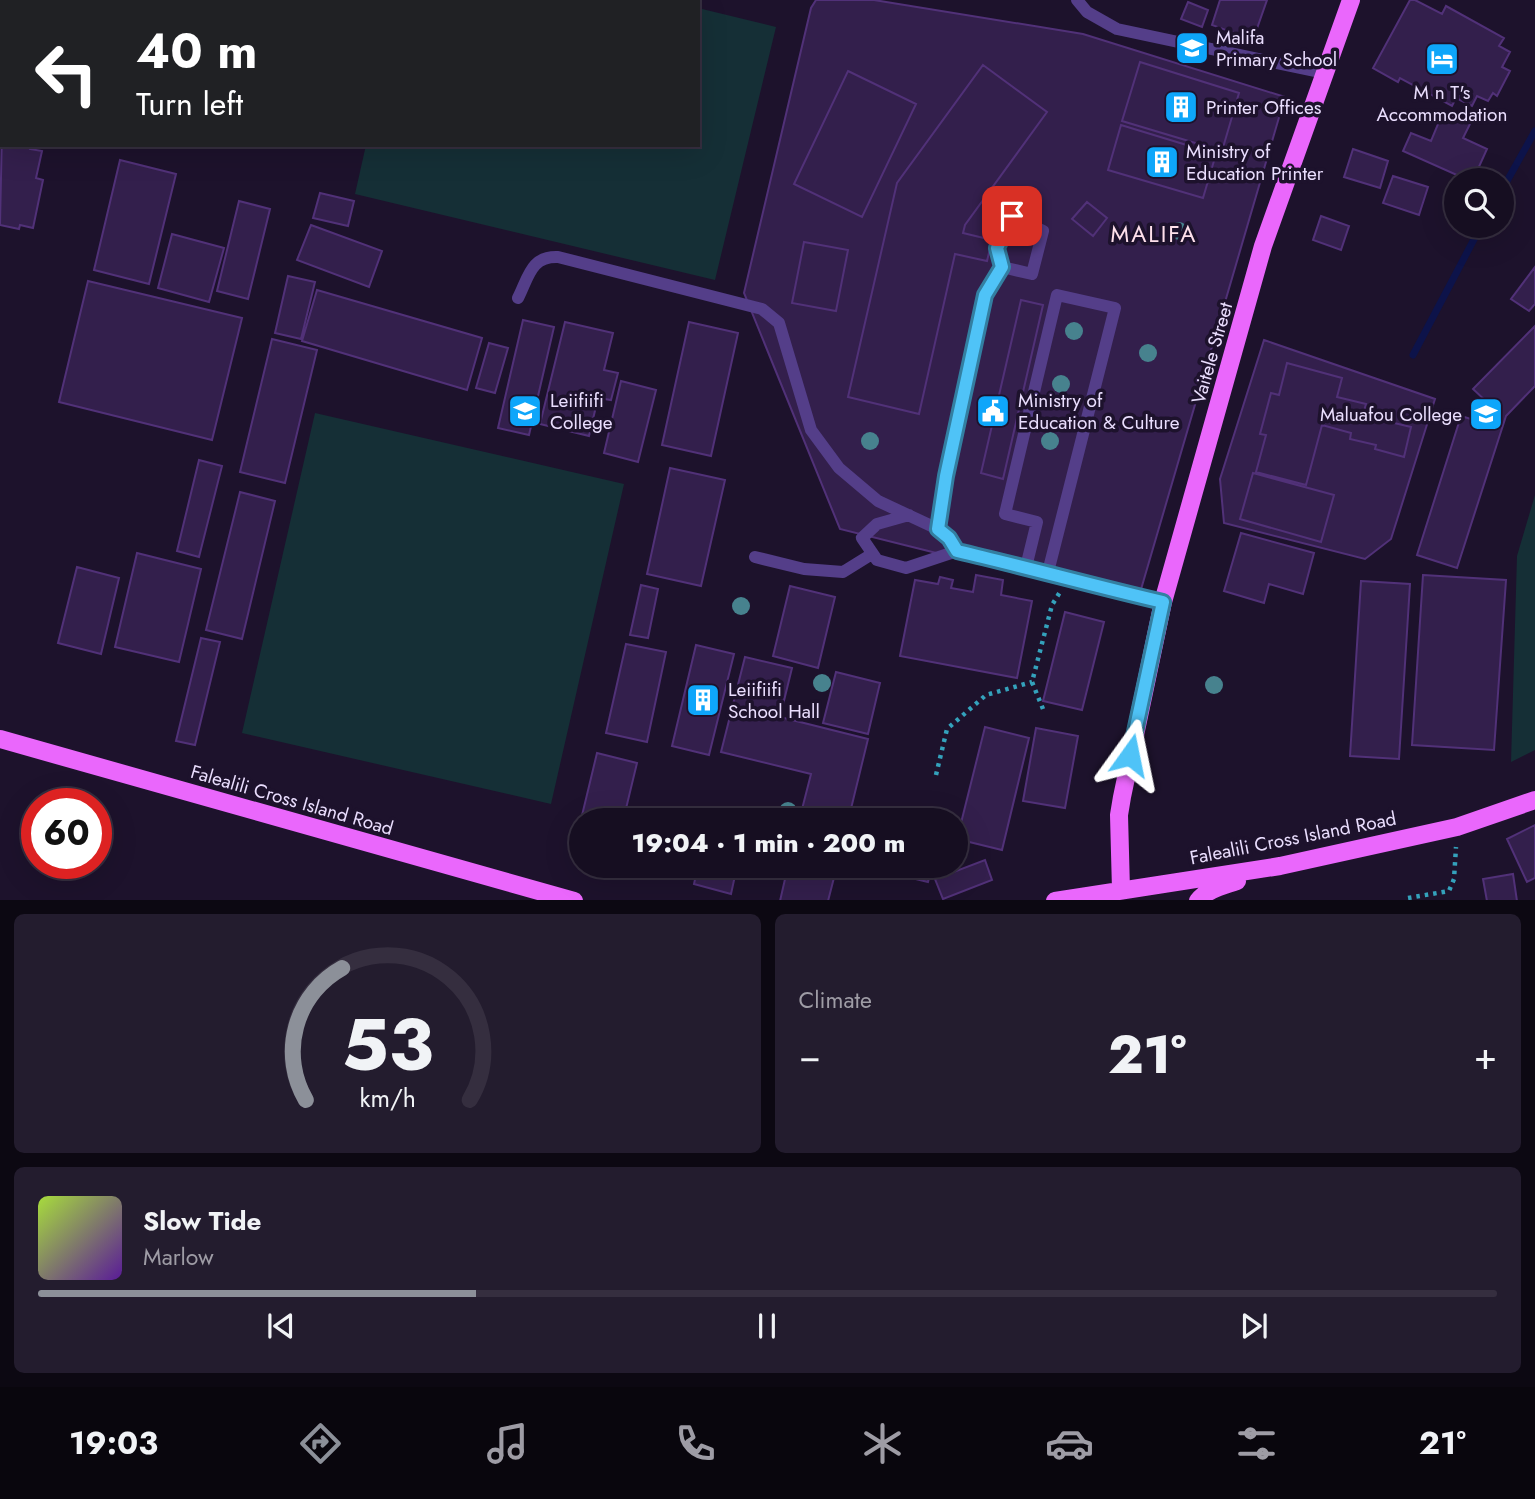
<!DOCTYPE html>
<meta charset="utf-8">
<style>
body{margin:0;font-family:Jost,sans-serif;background:#231c2e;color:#f1f3f6;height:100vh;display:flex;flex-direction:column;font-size:26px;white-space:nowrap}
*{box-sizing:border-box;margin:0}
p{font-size:23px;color:#9e9ca5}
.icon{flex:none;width:38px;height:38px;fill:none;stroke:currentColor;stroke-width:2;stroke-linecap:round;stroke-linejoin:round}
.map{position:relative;height:900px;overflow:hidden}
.side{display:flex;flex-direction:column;gap:14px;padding:14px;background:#0c0812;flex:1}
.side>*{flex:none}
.top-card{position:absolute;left:0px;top:0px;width:700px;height:147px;box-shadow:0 7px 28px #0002,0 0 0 2px #352e3f;background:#202124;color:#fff;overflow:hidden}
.buttons{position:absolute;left:1444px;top:168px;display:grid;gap:14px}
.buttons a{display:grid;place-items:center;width:70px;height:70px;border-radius:50%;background:#160e21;box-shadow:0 7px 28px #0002,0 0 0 2px #352e3f;font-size:35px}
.speed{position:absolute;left:21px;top:788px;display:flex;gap:14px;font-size:35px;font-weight:700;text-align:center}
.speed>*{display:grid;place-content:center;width:91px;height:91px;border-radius:50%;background:#160e21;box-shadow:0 7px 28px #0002,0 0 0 2px #352e3f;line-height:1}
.speed .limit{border:10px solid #d22;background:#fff;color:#111}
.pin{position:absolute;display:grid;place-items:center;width:60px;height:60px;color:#fff;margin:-30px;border-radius:14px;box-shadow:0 4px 10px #0006}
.me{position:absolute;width:77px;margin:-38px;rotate:12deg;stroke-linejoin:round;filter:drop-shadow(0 0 5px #0008)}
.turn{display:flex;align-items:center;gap:24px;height:147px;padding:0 21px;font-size:32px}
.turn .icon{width:91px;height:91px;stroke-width:2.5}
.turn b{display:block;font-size:49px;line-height:60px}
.big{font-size:52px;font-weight:800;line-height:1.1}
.side .card{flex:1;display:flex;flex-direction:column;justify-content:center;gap:10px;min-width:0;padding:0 24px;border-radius:10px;background:#231c2e}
.side .dial{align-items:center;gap:0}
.dial svg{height:182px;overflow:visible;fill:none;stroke:#352e3f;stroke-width:7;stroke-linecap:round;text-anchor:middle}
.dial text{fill:#f1f3f6;stroke:none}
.song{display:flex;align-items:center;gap:21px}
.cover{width:84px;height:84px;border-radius:10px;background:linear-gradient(135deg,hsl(80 70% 55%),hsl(270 70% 35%))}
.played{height:7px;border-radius:4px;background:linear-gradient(90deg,#8c9099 30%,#352e3f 30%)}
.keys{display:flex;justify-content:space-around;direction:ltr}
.heat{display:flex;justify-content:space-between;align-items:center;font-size:38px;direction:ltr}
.side .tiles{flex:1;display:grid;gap:14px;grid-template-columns:1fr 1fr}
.card:last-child{grid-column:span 2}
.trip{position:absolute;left:569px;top:808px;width:399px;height:70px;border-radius:35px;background:#160e21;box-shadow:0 7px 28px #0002,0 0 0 2px #352e3f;font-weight:800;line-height:70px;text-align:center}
.dock{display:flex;height:112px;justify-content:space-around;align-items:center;background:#09060d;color:#9e9ca5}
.dock .icon{width:49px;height:49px}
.dock .selected{color:#8c9099}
.dock b{font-size:32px;color:#f1f3f6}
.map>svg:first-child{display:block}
.green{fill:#152f36}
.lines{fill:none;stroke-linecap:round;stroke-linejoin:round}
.stream{stroke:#0d134a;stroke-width:7}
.building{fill:#331f4c;stroke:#513178;stroke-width:2}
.path{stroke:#34a2bc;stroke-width:4.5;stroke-dasharray:3.5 5;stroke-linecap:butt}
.service{stroke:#543e89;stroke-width:12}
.primary{stroke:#ea67fc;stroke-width:18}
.tree{fill:#47828e}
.route-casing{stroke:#337fa1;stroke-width:18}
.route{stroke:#4fc3f7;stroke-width:12}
.labels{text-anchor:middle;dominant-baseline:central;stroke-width:7;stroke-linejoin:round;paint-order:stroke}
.poi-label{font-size:19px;fill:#eadefe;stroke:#1d122c;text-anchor:start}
.street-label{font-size:19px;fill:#eadefe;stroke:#1d122c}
.quarter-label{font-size:23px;letter-spacing:2px;fill:#fee0eb;stroke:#1d122c}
</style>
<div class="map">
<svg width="1535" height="901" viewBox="0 0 1535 901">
<rect width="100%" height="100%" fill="#1d122c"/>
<!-- green -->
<path class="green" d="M698 8 776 27 715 280 355 194 366 145H698Z
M315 413 624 484 551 804 242 733Z
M1535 495V750L1511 762 1517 556Z"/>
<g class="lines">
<!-- stream -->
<path class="stream" d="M1502 190 1535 131
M1413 355 1481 226"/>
</g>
<!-- building -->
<path class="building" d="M3 0H75L3 2Z
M816 0H874L1083 34 1285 97 1137 603 840 529 744 293 811 8Z
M1220 0H1267L1253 40 1212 25Z
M1410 0H1415L1442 14 1446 6 1504 38 1499 46 1510 52 1502 67 1510 71 1497 96 1493 93 1488 101 1477 96 1472 106 1456 98 1452 106 1400 78 1398 82 1373 68Z
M1188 2 1208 10 1202 27 1181 19Z
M1140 62 1239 93 1222 151 1122 121Z
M983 65 1047 112 965 225 963 233 992 240 987 261 955 254 919 414 848 397 897 183Z
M848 71 916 104 862 217 794 184Z
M1443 112 1470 124 1463 138 1487 149 1473 180H1468L1403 151 1411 133 1431 141Z
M1121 125 1216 154 1203 198 1108 170Z
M2 130V145H31L30 149 42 151 36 178 43 180 33 228 20 225 19 229 0 225Z
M1353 149 1388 161 1380 188 1344 177Z
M120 160 176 174 149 284 94 270Z
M1393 176 1428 187 1419 215 1383 203Z
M320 193 354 201 348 226 313 218Z
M239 201 270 209 248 299 217 291Z
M1087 202 1107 218 1093 236 1072 219Z
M1321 216 1349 226 1341 250 1313 240Z
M311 225 382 251 369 287 297 260Z
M172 234 224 248 209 302 158 288Z
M804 242 848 250 836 311 792 303Z
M1535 267V304L1529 311 1511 299Z
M288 276 315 282 301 339 275 333Z
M88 281 242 318 212 440 59 402Z
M317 290 482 338 467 390 302 341Z
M1021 300 1043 305 1003 479 981 473Z
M523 320 554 327 529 435 498 428Z
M565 322 613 333 604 370 618 373 611 400 598 398 589 436 540 424Z
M689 322 738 333 711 456 662 445Z
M1535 326V386L1506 416 1457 568 1417 555 1461 416 1481 422 1488 403 1473 389Z
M272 339 317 350 285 483 240 472Z
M1264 340 1435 399 1391 539 1365 559 1224 523 1220 479Z
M489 343 508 348 495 393 476 388Z
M1287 363 1342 378 1337 397 1366 404 1364 411 1391 418 1390 422 1411 427 1404 457 1375 449 1376 445 1350 439 1351 433 1322 425 1306 485 1256 472 1266 435 1260 434 1271 393 1279 395Z
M621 381 656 390 638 462 604 453Z
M199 460 222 466 199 557 177 551Z
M670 468 725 480 701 586 647 574Z
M1253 473 1334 495 1321 542 1240 519Z
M240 492 275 501 242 639 206 630Z
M1241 533 1314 553 1303 594 1269 584 1264 603 1224 591Z
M137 553 201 569 179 662 115 647Z
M77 567 119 578 101 654 58 643Z
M976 575 1003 580 1001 595 1032 601 1017 678 900 656 915 580 938 584 940 577 953 580 951 588 973 592Z
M1423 575 1506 580 1494 750 1412 745Z
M1361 581 1410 584 1399 759 1350 756Z
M641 585 658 589 648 638 630 635Z
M790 586 835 597 818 668 773 656Z
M1065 612 1104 622 1082 710 1043 701Z
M201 638 220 642 195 745 176 741Z
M626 644 666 652 647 742 606 733Z
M696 645 734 654 709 755 672 746Z
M745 657 792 668 780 717 868 739 848 821H799L811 774 721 752Z
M836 672 880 683 868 734 823 723Z
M985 727 1029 738 1002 850 957 839Z
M1036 728 1078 736 1065 808 1023 801Z
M597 753 637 763 623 821H581V859L572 857Z
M1535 825V878L1527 882 1507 839Z
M985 860 992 880 943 899 935 879Z
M698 866H715L736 871 731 894 694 884Z
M788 866H837L828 901H780Z
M893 866H932L928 882 891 873Z
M1513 874 1517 901H1487L1483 879Z"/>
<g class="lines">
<!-- path -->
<path class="path" d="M1043 709 1032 682 1052 605 1060 592
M936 775 947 729 986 695 1032 682
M1408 898 1449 891 1454 879 1456 847"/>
<!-- service -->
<path class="service" d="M1077 0 1087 12 1117 29 1324 73
M518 298C529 276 531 256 558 257L762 309 779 323 811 430 839 468 878 501 938 529 949 539 957 551C1026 567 1094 586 1163 602
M909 515 877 524 862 538 877 560 906 568 957 551
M938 529 946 476 985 295 1002 267 997 248 1012 216 1043 231 1032 274 1002 267
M755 557 804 569 843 572 872 554
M1026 567 1037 522 1005 514 1057 295 1115 308 1048 572"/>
<!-- primary -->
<path class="primary" d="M0 739 574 901
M1121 890 1119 815 1122 797 1163 602 1263 246 1351 0
M1055 901 1280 866 1457 827 1535 800
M1198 901C1207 889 1223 886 1237 881"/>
</g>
<!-- trees -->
<g class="tree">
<circle cx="1179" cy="231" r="9"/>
<circle cx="1074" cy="331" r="9"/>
<circle cx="1148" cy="353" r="9"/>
<circle cx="1061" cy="384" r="9"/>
<circle cx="870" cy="441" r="9"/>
<circle cx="1050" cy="441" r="9"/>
<circle cx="741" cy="606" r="9"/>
<circle cx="822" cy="683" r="9"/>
<circle cx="1214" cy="685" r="9"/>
<circle cx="788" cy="811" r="9"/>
</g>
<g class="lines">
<!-- route casing -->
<g class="route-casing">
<path id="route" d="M1012 216 997 248 1002 267 985 295 946 476 938 529 949 538 957 551C1026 567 1094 586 1163 602L1130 755"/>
</g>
<!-- route -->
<use href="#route" class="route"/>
</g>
<!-- icons -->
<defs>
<g id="school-square" transform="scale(1.75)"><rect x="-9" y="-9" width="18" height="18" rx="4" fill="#0ea6fa" stroke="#1d122c"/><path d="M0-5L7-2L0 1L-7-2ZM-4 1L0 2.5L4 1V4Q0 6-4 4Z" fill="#fff"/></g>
<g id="hotel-square" transform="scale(1.75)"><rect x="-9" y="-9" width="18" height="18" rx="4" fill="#0ea6fa" stroke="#1d122c"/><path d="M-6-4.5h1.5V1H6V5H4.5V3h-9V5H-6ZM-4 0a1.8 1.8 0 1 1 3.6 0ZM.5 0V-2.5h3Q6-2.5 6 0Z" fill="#fff"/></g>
<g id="building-square" transform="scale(1.75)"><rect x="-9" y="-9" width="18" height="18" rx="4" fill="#0ea6fa" stroke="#1d122c"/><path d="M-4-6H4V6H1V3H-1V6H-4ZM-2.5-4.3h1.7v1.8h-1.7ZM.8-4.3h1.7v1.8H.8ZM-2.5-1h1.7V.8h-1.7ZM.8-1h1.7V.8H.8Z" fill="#fff"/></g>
<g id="university-square" transform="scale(1.75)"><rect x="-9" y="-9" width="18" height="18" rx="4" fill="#0ea6fa" stroke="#1d122c"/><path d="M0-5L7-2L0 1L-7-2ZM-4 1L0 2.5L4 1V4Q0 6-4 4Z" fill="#fff"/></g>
<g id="civic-square" transform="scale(1.75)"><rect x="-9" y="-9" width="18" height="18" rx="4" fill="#0ea6fa" stroke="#1d122c"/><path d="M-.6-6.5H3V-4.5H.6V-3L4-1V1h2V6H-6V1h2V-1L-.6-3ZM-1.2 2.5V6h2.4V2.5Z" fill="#fff"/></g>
</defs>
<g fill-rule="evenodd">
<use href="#school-square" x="1192" y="48"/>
<use href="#hotel-square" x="1442" y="59"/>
<use href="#building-square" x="1181" y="107"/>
<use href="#building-square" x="1162" y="162"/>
<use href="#university-square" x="525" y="411"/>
<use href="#civic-square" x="993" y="411"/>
<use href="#school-square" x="1486" y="414"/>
<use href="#building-square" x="703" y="700"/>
</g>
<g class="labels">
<!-- poi labels -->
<g class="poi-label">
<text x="1216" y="37">Malifa<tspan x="1216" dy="22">Primary School</tspan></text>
<text x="1442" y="92" text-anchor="middle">M n T's<tspan x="1442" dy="22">Accommodation</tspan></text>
<text x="1206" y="107">Printer Offices</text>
<text x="1186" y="151">Ministry of<tspan x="1186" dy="22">Education Printer</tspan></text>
<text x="550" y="400">Leiifiifi<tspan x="550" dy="22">College</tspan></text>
<text x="1018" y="400">Ministry of<tspan x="1018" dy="22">Education &amp; Culture</tspan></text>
<text x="1462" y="414" text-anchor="end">Maluafou College</text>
<text x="728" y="689">Leiifiifi<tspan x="728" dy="22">School Hall</tspan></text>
</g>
<!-- street labels -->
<g class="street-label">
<text transform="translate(1212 353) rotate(-74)">Vaitele Street</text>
<text transform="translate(292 800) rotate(16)">Falealili Cross Island Road</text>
<text transform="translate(1293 838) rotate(-11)">Falealili Cross Island Road</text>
</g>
<!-- quarter labels -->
<g class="quarter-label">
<text x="1154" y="234">MALIFA</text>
</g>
</g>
</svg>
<div class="buttons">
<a><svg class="icon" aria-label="search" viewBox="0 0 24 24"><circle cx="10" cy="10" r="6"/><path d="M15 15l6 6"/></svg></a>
</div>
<div class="speed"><div class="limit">60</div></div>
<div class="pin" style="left:1012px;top:216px;background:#d93025"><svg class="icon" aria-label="arrive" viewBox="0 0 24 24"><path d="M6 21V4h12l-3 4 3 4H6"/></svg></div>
<svg class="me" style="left:1130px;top:755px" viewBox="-20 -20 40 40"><path d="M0-17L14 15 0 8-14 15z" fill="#4fc3f7" stroke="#fff" stroke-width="4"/></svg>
<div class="trip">19:04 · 1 min · 200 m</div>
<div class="top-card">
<div class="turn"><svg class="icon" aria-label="left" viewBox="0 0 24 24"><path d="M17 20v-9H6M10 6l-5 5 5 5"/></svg><div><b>40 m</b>Turn left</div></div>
</div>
</div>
<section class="side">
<div class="tiles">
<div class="card dial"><svg viewBox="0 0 100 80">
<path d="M14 69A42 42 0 1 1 86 69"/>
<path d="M14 69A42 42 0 0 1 30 11" stroke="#8c9099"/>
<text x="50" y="56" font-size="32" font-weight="700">53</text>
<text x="50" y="72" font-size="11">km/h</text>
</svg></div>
<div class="card"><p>Climate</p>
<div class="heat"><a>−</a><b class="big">21°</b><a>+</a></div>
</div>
<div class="card">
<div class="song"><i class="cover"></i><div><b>Slow Tide</b><p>Marlow</p></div></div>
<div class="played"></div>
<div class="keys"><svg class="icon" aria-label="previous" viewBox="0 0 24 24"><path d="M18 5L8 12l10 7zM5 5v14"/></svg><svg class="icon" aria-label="pause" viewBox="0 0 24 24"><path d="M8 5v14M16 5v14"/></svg><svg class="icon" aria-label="next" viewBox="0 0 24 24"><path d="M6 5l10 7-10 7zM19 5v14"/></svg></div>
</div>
</div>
</section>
<nav class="dock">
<b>19:03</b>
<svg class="icon selected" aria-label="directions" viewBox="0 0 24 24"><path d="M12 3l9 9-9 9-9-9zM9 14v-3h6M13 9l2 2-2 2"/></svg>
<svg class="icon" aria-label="music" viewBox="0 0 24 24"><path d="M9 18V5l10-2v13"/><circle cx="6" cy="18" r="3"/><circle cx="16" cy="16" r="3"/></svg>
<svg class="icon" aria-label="phone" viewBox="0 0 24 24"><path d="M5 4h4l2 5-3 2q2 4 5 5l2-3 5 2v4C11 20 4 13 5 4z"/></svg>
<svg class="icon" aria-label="climate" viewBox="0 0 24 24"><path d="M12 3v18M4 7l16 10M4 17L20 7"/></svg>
<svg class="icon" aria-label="car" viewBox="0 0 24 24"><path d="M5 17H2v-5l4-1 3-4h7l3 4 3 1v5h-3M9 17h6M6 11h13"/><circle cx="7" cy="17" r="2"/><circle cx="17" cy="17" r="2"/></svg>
<svg class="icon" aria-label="filters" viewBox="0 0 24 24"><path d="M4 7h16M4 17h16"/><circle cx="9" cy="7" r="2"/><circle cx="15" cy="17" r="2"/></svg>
<b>21°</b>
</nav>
